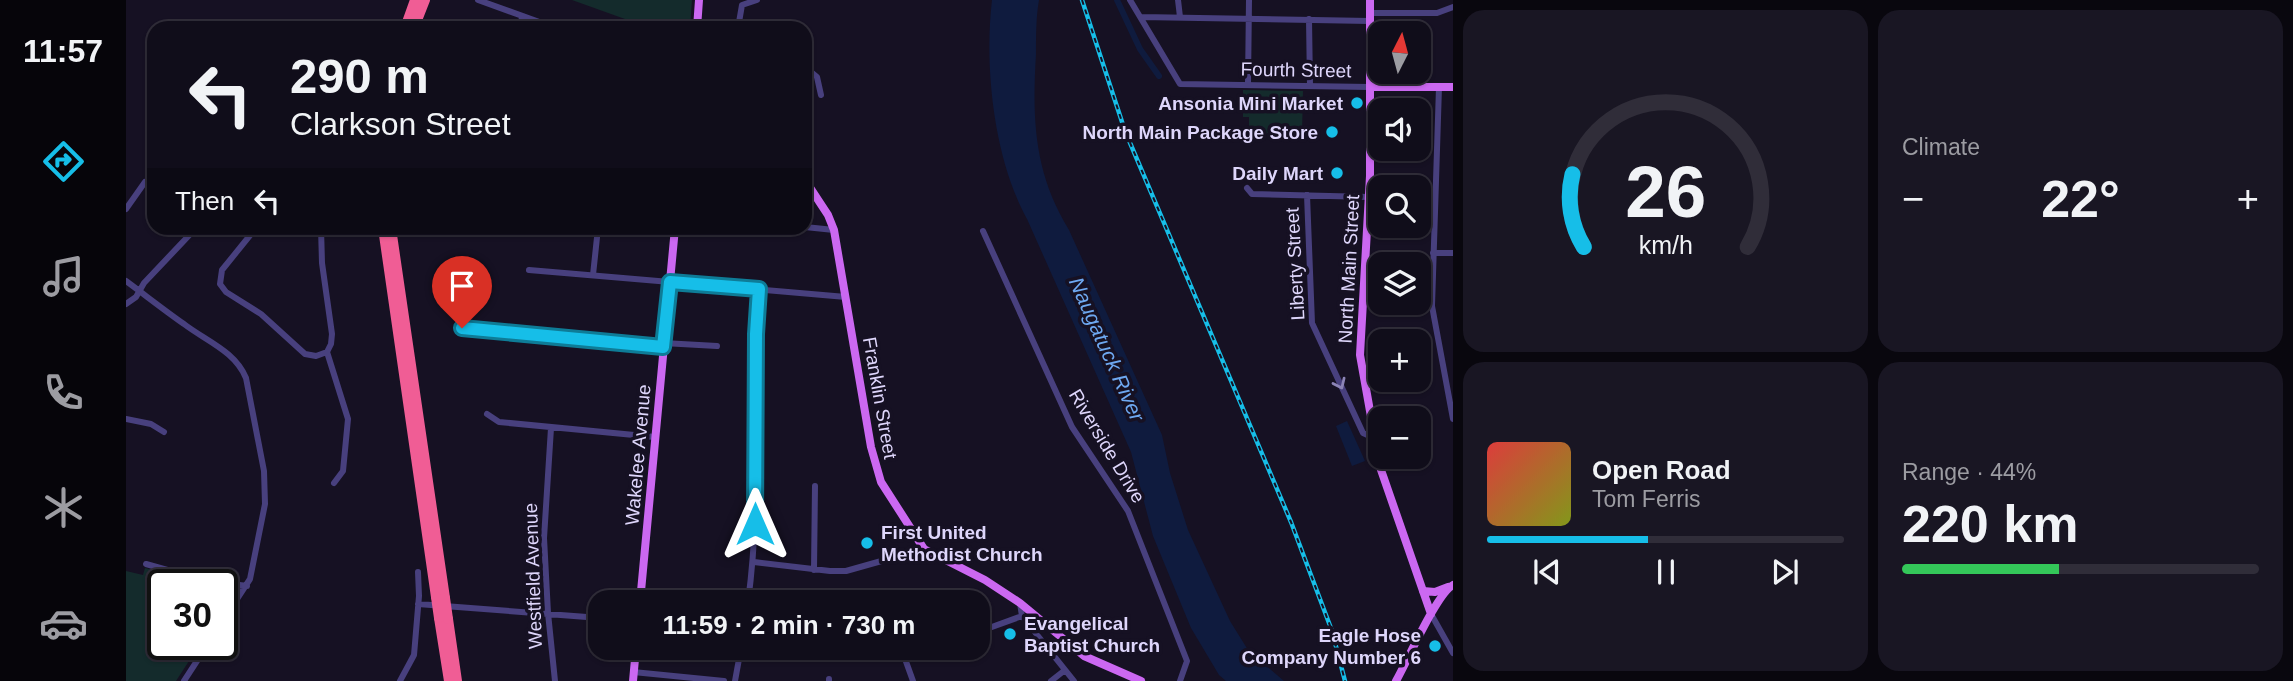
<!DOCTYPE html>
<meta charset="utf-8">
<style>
body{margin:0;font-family:Arial,sans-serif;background:#191623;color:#f1f3f6;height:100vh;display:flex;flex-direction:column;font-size:26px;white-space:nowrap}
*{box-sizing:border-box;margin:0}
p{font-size:23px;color:#9c9ca2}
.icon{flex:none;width:38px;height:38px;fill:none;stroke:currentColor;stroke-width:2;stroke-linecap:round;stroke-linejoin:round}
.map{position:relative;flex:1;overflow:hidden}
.panel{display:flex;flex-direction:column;gap:10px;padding:10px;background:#09070e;width:840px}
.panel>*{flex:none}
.hud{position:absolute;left:21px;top:21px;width:665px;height:214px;border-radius:21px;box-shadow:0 2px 5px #0004,0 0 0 2px #302d39;background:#100d1a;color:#f1f3f6;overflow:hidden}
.needle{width:46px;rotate:6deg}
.fabs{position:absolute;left:1242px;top:21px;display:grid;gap:14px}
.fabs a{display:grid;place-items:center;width:63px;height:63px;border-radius:14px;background:#100d1a;box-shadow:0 2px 5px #0004,0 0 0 2px #302d39;font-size:35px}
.speed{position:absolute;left:21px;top:569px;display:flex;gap:14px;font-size:35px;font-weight:700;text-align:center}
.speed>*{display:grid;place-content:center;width:91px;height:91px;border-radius:50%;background:#100d1a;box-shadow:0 2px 5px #0004,0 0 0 2px #302d39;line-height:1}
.speed .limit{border:4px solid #111;border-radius:10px;background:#fff;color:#111}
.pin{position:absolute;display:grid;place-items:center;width:60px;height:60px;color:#fff;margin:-72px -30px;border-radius:50% 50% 50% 0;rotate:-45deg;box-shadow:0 0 7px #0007}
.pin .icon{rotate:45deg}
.me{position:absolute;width:77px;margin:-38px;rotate:0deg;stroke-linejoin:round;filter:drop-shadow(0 0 5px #0008)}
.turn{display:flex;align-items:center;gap:24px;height:147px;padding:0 28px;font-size:32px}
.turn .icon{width:91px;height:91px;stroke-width:2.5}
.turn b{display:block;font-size:49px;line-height:60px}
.then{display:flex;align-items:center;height:66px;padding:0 28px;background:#0003;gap:14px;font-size:26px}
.big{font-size:52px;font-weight:700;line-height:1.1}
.panel .card{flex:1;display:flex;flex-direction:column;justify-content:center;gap:10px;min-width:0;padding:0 24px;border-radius:21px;background:#191623}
.panel .dial{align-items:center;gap:0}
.dial svg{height:182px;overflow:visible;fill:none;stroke:#302d39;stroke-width:7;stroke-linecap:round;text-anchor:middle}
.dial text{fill:#f1f3f6;stroke:none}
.song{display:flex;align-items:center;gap:21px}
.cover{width:84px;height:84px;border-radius:10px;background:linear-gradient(135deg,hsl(0 70% 55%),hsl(70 70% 35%))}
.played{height:7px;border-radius:4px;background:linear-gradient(90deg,#16bee8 45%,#302d39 45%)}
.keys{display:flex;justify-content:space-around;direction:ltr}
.heat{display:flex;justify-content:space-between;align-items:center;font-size:38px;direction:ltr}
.charge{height:10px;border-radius:5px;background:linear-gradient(90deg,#34c759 44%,#302d39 0)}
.panel .tiles{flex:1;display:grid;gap:10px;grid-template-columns:repeat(2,1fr)}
.trip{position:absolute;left:462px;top:590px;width:402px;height:70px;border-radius:21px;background:#100d1a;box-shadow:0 2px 5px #0004,0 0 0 2px #302d39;font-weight:700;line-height:70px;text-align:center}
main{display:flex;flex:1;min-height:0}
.dock{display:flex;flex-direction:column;width:126px;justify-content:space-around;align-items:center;background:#06050a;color:#9c9ca2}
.dock .icon{width:49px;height:49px}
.dock .on{color:#16bee8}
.dock b{font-size:32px;color:#f1f3f6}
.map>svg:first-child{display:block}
.green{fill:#142b2c}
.water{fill:#0f1b3e}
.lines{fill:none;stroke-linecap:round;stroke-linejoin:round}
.canal{stroke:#0f1b3e;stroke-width:6}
.minor{stroke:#48407e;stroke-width:6}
.major{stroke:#cb68f1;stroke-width:8}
.highway{stroke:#f05d95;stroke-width:10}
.rail-casing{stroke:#16bee8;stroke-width:4.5}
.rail{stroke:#161123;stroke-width:2;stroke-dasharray:5;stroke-linecap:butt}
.highway-bridge{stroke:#f05d95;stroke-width:10}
.oneway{stroke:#8c84b6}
.route-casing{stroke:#0e7c97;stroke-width:18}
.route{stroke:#16bee8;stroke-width:12}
.poi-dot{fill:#16bee8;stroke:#161123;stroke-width:2.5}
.labels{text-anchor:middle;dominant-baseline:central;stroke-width:7;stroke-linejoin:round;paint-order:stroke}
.street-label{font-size:19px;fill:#ded6fb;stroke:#161123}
.poi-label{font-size:19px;font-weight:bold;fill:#ded6fb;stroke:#161123;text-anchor:end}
.water-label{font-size:21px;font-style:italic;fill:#6ea8f1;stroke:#161123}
</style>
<main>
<nav class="dock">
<b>11:57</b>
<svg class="icon on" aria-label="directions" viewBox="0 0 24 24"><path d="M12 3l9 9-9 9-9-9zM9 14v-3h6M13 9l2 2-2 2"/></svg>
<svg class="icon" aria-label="music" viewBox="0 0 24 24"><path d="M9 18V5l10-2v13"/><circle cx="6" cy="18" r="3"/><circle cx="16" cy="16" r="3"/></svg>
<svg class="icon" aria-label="phone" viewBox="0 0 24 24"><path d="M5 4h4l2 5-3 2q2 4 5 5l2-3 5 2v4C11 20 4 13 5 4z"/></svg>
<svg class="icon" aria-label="climate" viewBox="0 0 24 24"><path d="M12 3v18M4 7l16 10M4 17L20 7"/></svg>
<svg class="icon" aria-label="car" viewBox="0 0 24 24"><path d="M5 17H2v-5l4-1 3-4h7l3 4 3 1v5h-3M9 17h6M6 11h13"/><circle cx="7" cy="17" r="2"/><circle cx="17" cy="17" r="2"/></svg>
</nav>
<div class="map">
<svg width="1327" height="681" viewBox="0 0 1327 681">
<rect width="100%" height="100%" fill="#161123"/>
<!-- green -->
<path class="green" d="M446 0H566L564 28H524Z
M1117 90 1177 91 1176 134H1123V117H1117Z
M19 568 84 584H37V644H74L50 681H0V571L17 575Z"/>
<!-- water -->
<path class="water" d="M866 0H913C910 17 910 36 910 54 906 119 908 173 943 230L1036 435 1044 473 1062 530 1104 621 1122 650 1158 681H1100L1093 675 1065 628 1027 536 1005 452 901 219C868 159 858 68 866 0Z
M1221 421 1239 461 1226 466 1210 426Z"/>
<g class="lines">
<!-- canal -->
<path class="canal" d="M991 0 1014 49 1033 76"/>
<!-- minor -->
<path class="minor" d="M352 0 430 28
M1004 0 1054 84 1244 87
M1052 0 1054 17
M1244 13H1311L1327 7
M1015 17 1244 21
M1183 19 1184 86
M392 28 397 16
M612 28 616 5 631 0
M679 67 691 77 695 95
M1122 84 1123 0
M1313 87 1306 306 1327 419
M1121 188 1126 194 1243 197
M1181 195 1186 323 1237 433 1248 438
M0 209 19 182
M679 227 708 230
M130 228 96 270 94 284 100 292 135 314 179 354 190 356 201 352 205 344 206 334 196 263 195 228
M857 231 946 427 1002 511 1061 661 1054 681
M1307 253H1327
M403 270 720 297
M467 275 472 228
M0 281C19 295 38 310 58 324 80 341 109 351 120 378L138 471 139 504 124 579 96 622
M0 304 10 297 18 283 70 228
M336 328 537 347
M537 343 591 346
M201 352 222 419 217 471 208 483
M361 414 373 422 529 437
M0 419 25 424 38 432
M425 428 418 538 422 613 429 681
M628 562 704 571H720L798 549
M20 564 77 580 121 586
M688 570 689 486
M622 602C636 499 627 393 633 289
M292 604 474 618
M1305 614 1327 653
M896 616 948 681
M852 632 896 616 894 603
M726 648 778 656 807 648
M778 656 787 681
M507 672 598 681
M58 681 82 644
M274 681 288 655 293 596 292 572
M609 681 615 648
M703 681V679
M925 681 939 670"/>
<!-- major -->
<path class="major" d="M1244 0V176L1234 355 1254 467 1305 614
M571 28 573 0
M1244 87H1327
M679 180 702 215 708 230 745 447 755 482 798 549 859 580 894 603 958 656 1015 681
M1297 591 1309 592 1322 587
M514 602 549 228
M507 681 510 648
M1270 681C1281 662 1311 593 1327 585"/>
<!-- highway -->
<path class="highway" d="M279 28 289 0
M288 28 299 0
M257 228 310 597
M265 228 319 598
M313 618 323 681
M322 619 331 681"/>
<!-- rail casing -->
<g class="rail-casing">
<path id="rail" d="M956 0 999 131 1165 522 1206 631 1219 681"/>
</g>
<!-- rail -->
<use href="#rail" class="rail"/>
<!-- highway-bridge -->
<path class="highway-bridge" d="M310 597 313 618
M319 598 322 619"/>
</g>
<!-- one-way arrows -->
<defs><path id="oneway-chevron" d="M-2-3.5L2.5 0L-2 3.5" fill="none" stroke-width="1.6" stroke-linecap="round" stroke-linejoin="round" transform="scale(1.75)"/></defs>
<use class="oneway" href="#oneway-chevron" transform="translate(1214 384) rotate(65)"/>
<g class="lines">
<!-- route casing -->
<g class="route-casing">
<path id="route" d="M336 328 537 347 544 282 633 289 630 334 629 524"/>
</g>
<!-- route -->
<use href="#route" class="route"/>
</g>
<!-- markers -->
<g class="poi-dot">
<circle cx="1231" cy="103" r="7"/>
<circle cx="1206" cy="132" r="7"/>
<circle cx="1211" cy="173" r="7"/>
<circle cx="741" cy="543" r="7"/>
<circle cx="884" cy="634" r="7"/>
<circle cx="1309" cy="646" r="7"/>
</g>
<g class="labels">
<!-- street labels -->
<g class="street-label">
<text transform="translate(1170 70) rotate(1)">Fourth Street</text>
<text transform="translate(1169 264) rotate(-93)">Liberty Street</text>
<text transform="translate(1223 269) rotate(-87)">North Main Street</text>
<text transform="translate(754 398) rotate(80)">Franklin Street</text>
<text transform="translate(981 446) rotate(59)">Riverside Drive</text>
<text transform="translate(512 455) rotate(-85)">Wakelee Avenue</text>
<text transform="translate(407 576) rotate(-92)">Westfield Avenue</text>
</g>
<!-- poi labels -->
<g class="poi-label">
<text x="1217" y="103">Ansonia Mini Market</text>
<text x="1192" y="132">North Main Package Store</text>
<text x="1197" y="173">Daily Mart</text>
<text x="755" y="532" text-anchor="start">First United<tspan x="755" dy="22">Methodist Church</tspan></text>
<text x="898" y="623" text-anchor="start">Evangelical<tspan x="898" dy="22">Baptist Church</tspan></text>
<text x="1295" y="635">Eagle Hose<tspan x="1295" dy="22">Company Number 6</tspan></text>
</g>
<!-- water labels -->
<g class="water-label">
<text transform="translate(981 349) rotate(66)">Naugatuck River</text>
</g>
</g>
</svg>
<div class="fabs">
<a><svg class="needle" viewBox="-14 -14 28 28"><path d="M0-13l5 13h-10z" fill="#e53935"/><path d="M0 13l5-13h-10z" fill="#9c9ca2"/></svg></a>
<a><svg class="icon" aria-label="sound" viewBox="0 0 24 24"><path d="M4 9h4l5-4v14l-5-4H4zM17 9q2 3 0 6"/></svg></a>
<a><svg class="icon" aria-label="search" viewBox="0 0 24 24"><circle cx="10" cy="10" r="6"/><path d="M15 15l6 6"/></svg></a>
<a><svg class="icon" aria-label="layers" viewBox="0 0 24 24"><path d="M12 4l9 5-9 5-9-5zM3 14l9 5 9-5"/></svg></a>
<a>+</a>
<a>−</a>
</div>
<div class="speed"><div class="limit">30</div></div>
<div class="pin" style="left:336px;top:328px;background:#d93025"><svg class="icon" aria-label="arrive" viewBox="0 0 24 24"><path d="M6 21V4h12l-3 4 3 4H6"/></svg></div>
<svg class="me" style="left:629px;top:524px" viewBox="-20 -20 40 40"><path d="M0-17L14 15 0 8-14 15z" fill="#16bee8" stroke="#fff" stroke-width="4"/></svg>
<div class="trip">11:59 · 2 min · 730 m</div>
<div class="hud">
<div class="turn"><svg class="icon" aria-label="left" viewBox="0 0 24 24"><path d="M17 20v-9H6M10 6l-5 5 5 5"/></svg><div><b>290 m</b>Clarkson Street</div></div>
<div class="then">Then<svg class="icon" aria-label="left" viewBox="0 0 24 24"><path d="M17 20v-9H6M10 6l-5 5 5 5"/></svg></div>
</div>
</div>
<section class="panel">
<div class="tiles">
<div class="card dial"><svg viewBox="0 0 100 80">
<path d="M14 69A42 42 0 1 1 86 69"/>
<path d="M14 69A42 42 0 0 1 9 37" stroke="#16bee8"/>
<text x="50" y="56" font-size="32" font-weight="700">26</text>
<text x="50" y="72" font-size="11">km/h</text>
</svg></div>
<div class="card"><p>Climate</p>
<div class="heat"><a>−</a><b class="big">22°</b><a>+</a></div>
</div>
<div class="card">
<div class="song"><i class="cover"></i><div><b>Open Road</b><p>Tom Ferris</p></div></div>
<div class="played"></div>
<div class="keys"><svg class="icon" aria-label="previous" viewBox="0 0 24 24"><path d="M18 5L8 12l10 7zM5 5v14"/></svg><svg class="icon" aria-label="pause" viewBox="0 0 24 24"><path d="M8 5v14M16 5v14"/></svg><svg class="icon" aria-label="next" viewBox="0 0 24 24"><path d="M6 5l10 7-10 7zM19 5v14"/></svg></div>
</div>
<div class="card"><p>Range · 44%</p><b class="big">220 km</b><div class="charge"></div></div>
</div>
</section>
</main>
